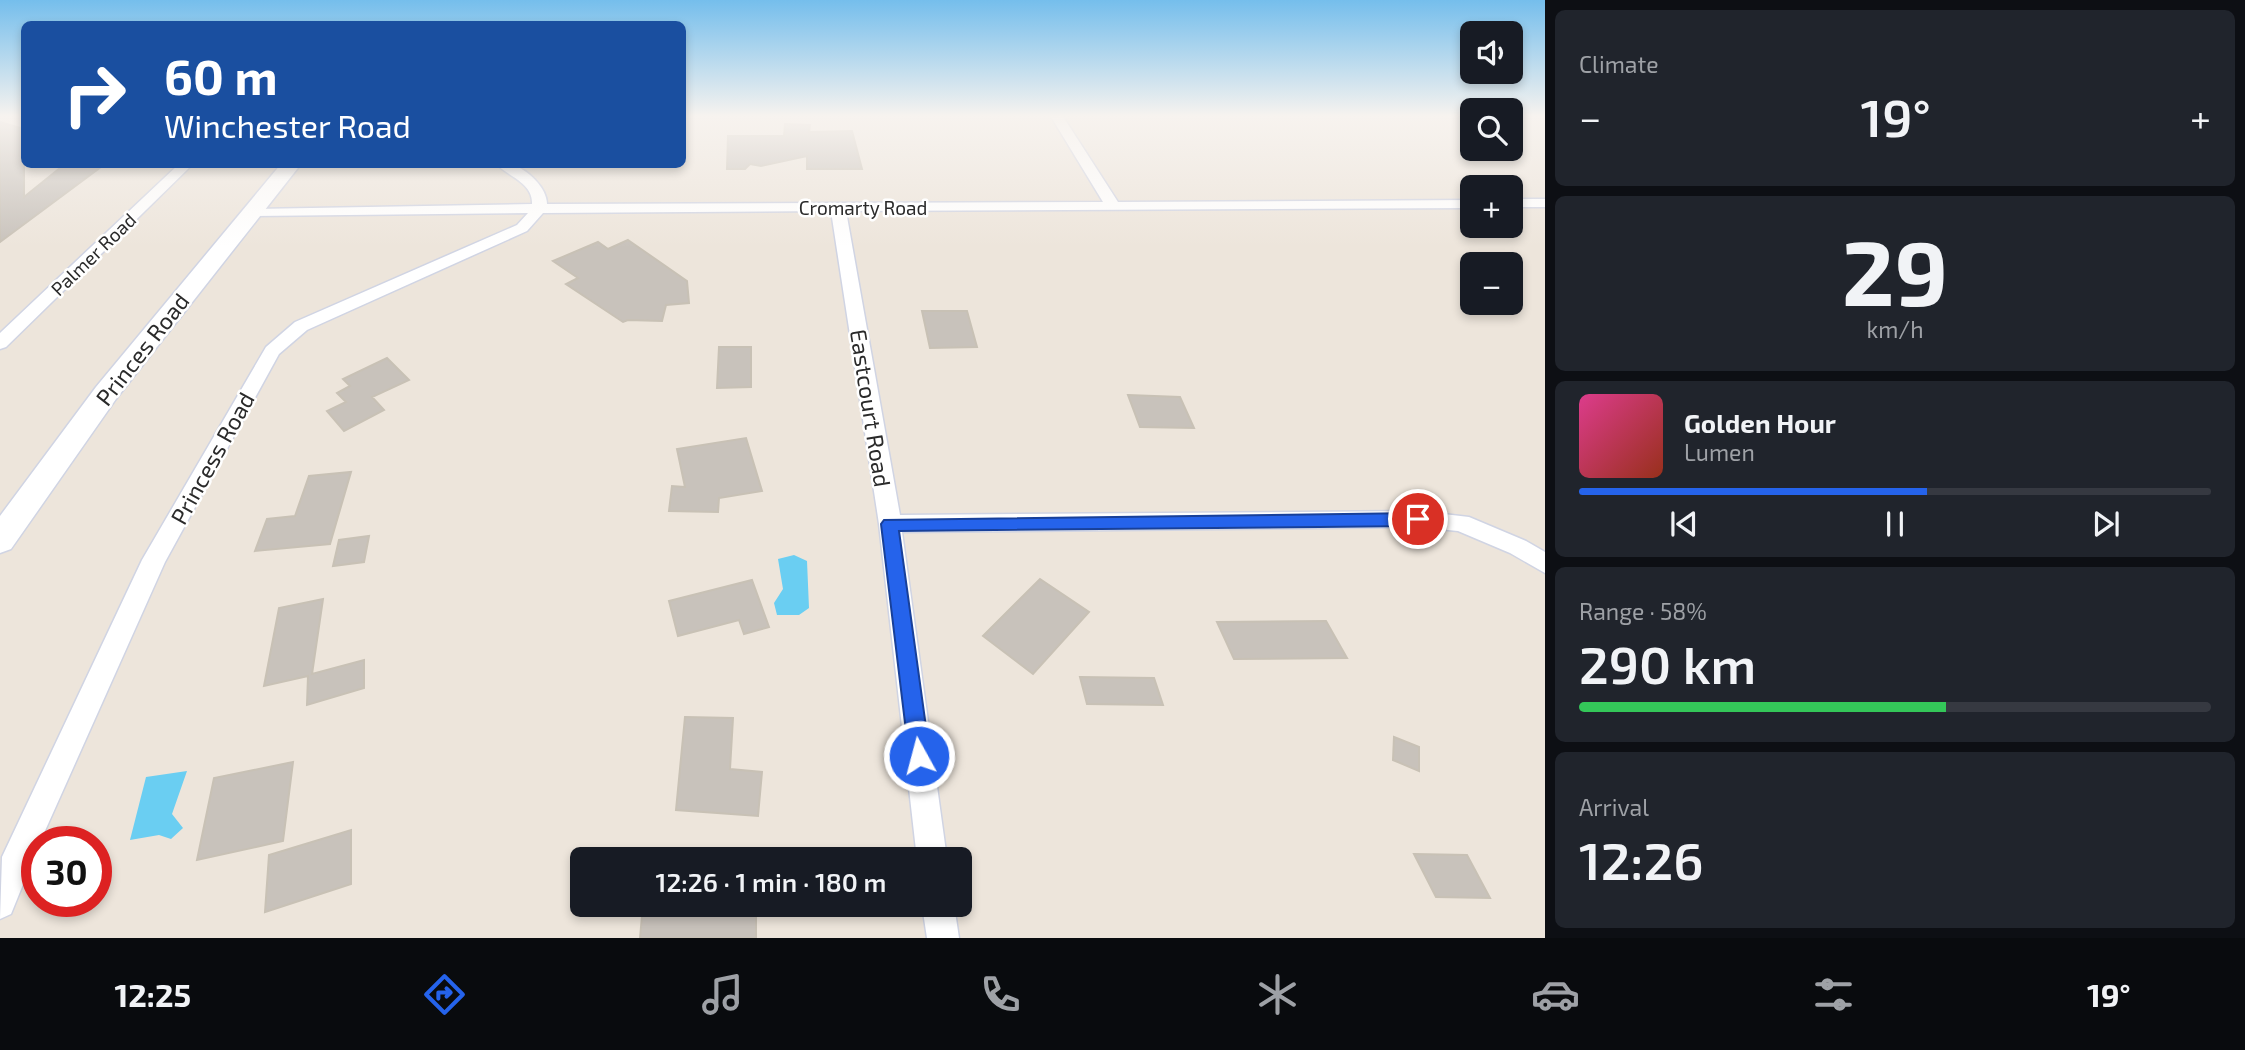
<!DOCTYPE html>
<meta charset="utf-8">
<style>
body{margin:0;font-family:"Exo 2",sans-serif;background:#20242c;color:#f1f3f6;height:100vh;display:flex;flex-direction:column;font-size:26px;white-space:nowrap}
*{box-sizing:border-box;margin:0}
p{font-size:23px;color:#9ea1a6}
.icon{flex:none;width:38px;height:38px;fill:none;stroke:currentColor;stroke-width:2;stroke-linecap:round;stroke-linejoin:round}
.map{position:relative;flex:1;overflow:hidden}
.sheet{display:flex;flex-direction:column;gap:10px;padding:10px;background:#0d0f14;width:700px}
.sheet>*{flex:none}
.banner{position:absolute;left:21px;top:21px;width:665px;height:147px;border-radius:10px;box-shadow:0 4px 10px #0003;background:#1a4fa0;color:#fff;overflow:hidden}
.fabs{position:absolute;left:1460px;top:21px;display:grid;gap:14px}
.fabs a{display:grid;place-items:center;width:63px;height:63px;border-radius:10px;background:#171b24;box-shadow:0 4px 10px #0003;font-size:35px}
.speed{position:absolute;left:21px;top:826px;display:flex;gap:14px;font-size:35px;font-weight:700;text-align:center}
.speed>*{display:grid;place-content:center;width:91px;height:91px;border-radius:50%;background:#171b24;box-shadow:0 4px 10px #0003;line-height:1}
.speed .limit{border:10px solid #d22;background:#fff;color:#111}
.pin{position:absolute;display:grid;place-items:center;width:60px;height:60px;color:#fff;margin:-30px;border:4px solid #fff;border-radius:50%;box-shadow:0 2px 7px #0007}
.me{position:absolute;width:77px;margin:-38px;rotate:353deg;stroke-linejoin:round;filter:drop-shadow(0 0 5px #0008)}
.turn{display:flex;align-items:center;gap:24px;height:147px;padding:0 28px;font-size:32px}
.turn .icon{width:91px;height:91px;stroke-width:2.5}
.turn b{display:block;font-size:49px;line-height:60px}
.big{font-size:52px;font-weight:600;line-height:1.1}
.sheet .card{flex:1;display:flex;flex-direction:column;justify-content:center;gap:10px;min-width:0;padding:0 24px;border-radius:10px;background:#20242c}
.sheet .dial{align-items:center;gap:0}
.dial b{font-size:91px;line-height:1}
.song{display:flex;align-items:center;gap:21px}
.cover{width:84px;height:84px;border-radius:10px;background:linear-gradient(135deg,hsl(330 70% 55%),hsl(10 70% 35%))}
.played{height:7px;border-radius:4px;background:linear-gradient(90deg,#2563eb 55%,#363941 55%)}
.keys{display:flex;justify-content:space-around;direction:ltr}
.heat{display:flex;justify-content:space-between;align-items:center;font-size:38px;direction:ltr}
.charge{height:10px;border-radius:5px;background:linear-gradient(90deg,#34c759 58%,#363941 0)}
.trip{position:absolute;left:570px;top:847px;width:402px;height:70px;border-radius:10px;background:#171b24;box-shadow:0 4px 10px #0003;font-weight:600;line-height:70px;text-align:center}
.dock{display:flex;height:112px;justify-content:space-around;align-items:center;background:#090b0e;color:#9ea1a6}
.dock .icon{width:49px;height:49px}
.dock .active{color:#2563eb}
.dock b{font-size:32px;color:#f1f3f6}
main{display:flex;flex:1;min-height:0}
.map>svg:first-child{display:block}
.water{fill:#6acef2}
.building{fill:#c8c2bb;stroke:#c8c1b5;stroke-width:2}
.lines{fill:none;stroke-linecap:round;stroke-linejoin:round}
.street-casing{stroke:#d0d4e3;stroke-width:3}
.secondary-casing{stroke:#d0d4e3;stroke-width:3}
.street{fill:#fff;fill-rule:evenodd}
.secondary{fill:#fff;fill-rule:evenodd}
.route{fill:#2563eb;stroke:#184099;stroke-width:2}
.labels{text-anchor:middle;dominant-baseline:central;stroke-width:5;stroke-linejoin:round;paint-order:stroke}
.far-street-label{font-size:19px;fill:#2a2a2a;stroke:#fff}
.street-label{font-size:23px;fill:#2a2a2a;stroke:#fff}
</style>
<main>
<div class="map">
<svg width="1545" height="938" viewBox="0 0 1545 938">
<rect width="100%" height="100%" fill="#ede5db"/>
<!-- water -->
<path class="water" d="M794 555 807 561 809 608 799 615H777L774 603 783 589 778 559Z
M187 771 172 814 183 828 171 839 159 835 130 840 146 777Z"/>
<!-- building -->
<path class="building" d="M0 122 24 129V197L65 164H105L0 242Z
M785 124 810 125 809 132 852 131 862 169H807V156L761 166 750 164 745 169H727L728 136H784Z
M628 240 687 281 689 303 666 305 662 321 628 320 623 322 566 284 578 278 553 261 598 242 608 249Z
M922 311H967L977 347 930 348Z
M719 347H751V387L717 388Z
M387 358 409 380 372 397 384 410 344 431 327 411 346 402 337 393 350 386 343 379Z
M1128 395 1180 397 1194 428 1140 427Z
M746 438 762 491 719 498 718 512 669 511 672 486 685 487 677 449Z
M351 472 330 544 255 551 267 519 295 516 309 476Z
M369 536 364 562 333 566 339 540Z
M1040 579 1089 612 1033 674 983 636Z
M752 580 769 627 744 634 739 620 678 636 669 601Z
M323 599 312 674 364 660V688L307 705 308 676 264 686 279 608Z
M1326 621 1347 658 1234 659 1217 622Z
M1080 677 1154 678 1163 705 1087 704Z
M685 717 733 718 730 769 762 772 758 816 676 810Z
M1394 737 1419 747V771L1393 760Z
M293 762 283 841 197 860 214 778Z
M351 830V884L265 912 269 855Z
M1414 854 1467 855 1490 898 1436 897Z
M643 905H756V938H640Z"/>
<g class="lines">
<!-- street casing -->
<g class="street-casing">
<path id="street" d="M1050 115H1062L1118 202 1472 200V208L846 211 900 515 1418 511 1469 517 1526 541 1545 552V573L1510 553 1458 531 1418 527 902 532 947 859H917L879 524 831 211 543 213 527 231 307 330 279 354 165 562 40 842H37V850L11 914 0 919 2 857 142 560 266 347 295 322 517 225 528 213 254 216 247 212 249 209 532 204C533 183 509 177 496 164 501 164 508 163 513 165 528 170 547 188 547 204L1103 202Z
M179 164H193L6 347 0 349V333Z
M1510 199H1545V207H1510Z
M922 905H954L959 938H927Z"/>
</g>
<!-- secondary casing -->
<g class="secondary-casing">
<path id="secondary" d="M281 164H301L116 399 11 549 0 553V516L96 387Z"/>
</g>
<!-- street -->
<use href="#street" class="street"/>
<!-- secondary -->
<use href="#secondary" class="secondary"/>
</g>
<!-- sky -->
<linearGradient id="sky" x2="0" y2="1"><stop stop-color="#75beec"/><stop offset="0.47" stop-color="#f7f3ef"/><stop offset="1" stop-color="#f7f3ef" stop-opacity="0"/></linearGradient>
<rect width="1545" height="247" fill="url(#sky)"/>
<!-- route -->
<path class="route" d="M1418 513 1424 515 1427 519 1424 524 1418 526 899 531 930 756 927 763 919 766 912 763 909 756 881 524 884 520Z"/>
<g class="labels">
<!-- far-street labels -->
<g class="far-street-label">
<text x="863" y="207">Cromarty Road</text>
<text transform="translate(93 254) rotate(-44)">Palmer Road</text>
</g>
<!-- street labels -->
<g class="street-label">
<text transform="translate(142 349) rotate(-52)">Princes Road</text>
<text transform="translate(871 408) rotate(81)">Eastcourt Road</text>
<text transform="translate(212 458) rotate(-61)">Princess Road</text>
</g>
</g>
</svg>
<div class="fabs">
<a><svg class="icon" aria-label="sound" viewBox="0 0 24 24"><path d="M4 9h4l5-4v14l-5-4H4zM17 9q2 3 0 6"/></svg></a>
<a><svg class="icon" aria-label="search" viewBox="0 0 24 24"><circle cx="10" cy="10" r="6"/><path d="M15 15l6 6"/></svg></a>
<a>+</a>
<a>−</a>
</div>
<div class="speed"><div class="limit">30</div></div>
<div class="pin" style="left:1418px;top:519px;background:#d93025"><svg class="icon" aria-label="arrive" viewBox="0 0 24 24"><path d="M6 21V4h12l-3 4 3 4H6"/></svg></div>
<svg class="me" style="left:919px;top:756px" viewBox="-20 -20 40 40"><circle r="17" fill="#2563eb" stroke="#fff" stroke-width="3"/><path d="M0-11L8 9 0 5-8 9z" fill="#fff"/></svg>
<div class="trip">12:26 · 1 min · 180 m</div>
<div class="banner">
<div class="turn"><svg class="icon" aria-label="right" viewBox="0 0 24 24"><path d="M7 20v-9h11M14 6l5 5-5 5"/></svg><div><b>60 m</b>Winchester Road</div></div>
</div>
</div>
<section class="sheet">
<div class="card"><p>Climate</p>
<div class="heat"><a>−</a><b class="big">19°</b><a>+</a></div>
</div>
<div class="card dial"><b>29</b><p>km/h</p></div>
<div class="card">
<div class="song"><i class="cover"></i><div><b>Golden Hour</b><p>Lumen</p></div></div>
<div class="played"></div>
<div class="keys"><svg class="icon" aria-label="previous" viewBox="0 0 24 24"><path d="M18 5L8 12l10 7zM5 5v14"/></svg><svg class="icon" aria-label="pause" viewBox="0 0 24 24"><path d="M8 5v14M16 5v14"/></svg><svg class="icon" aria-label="next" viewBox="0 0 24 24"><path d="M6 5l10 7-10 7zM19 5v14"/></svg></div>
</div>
<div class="card"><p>Range · 58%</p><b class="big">290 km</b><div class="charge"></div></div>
<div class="card"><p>Arrival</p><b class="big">12:26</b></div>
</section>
</main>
<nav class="dock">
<b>12:25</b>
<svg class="icon active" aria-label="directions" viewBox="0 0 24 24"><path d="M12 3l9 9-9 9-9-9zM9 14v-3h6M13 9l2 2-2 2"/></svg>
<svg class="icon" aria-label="music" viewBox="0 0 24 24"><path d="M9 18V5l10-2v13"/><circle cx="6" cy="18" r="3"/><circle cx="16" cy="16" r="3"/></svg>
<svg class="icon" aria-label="phone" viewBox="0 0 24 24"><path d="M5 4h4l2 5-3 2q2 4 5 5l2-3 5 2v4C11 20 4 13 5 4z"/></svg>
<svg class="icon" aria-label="climate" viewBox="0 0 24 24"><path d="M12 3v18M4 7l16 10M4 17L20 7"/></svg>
<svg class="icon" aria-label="car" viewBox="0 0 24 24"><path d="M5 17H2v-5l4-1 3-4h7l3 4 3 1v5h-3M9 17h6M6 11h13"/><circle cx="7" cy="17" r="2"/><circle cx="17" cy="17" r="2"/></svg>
<svg class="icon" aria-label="filters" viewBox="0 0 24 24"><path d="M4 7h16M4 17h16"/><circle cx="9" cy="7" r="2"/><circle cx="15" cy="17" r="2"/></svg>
<b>19°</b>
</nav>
